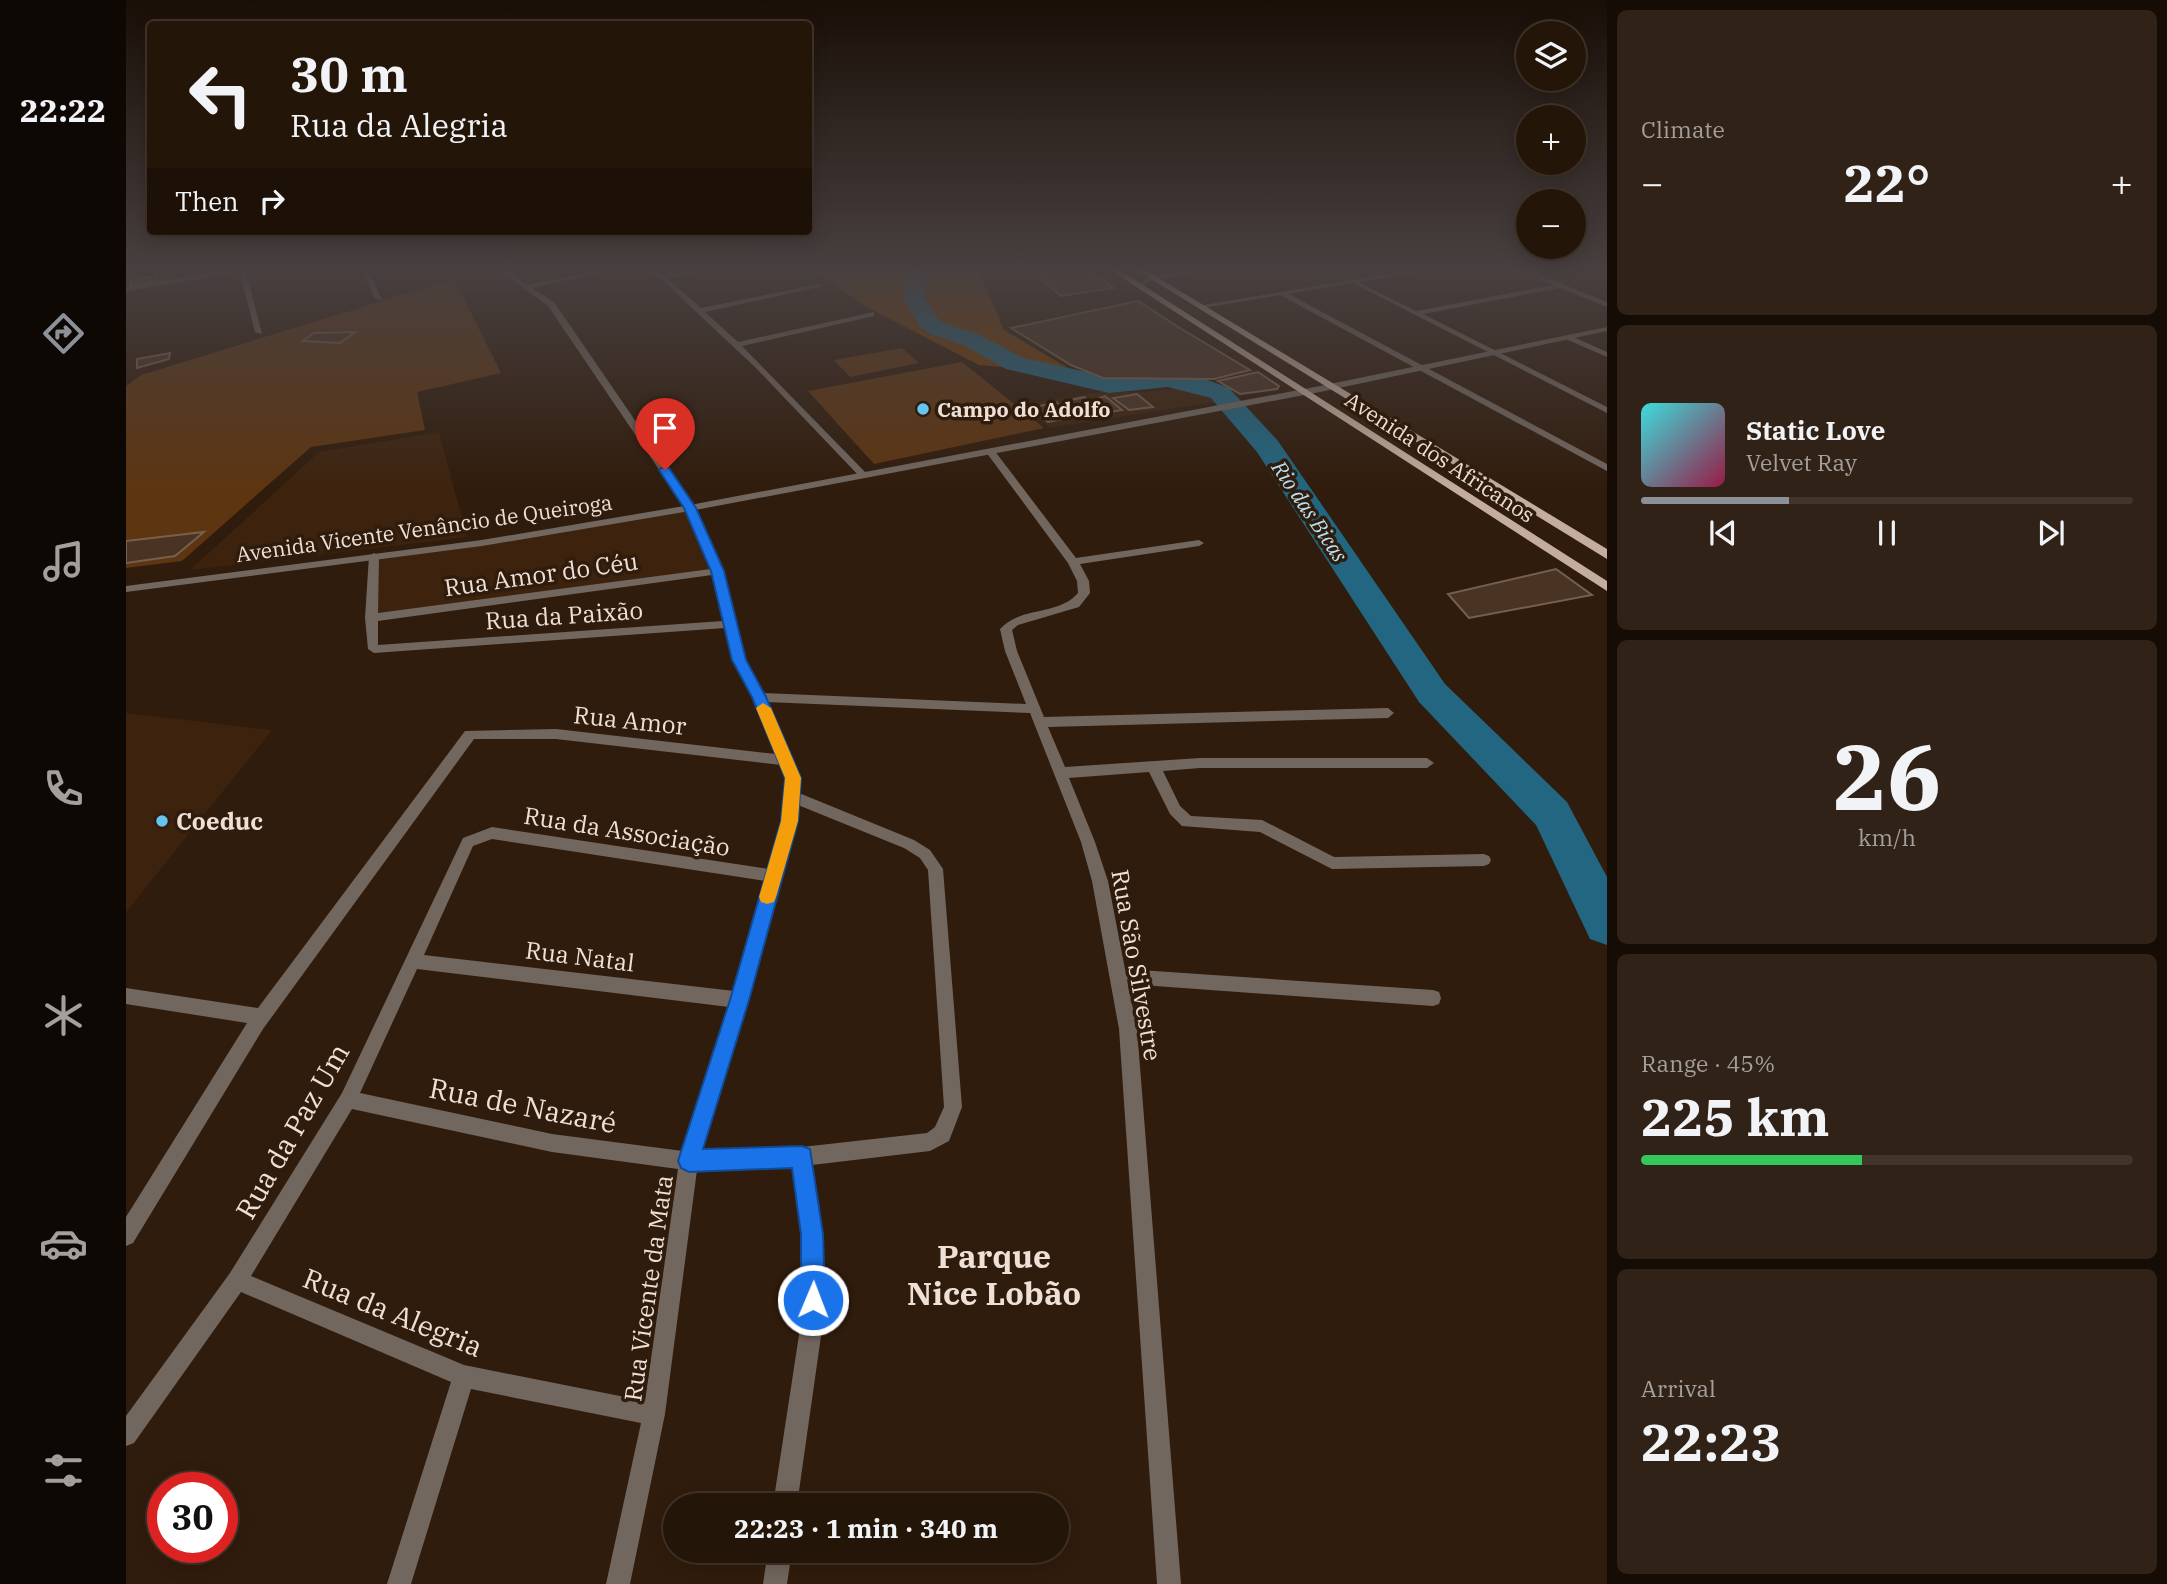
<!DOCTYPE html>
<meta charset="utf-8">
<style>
body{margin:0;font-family:"IBM Plex Serif",serif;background:#302217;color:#f1f3f6;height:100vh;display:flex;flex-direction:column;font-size:26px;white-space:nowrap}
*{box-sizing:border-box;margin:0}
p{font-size:23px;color:#a39f9c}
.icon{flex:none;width:38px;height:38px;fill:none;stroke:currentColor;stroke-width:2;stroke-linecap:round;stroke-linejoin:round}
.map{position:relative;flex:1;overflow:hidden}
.side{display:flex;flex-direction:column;gap:10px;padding:10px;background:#140c05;width:560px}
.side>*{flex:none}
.hud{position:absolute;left:21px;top:21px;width:665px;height:214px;border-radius:7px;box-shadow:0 4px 18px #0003,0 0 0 2px #41342a;background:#241509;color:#f1f3f6;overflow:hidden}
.tools{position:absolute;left:1390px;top:21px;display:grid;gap:14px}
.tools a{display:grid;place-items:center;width:70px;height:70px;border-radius:50%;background:#241509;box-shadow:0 4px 18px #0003,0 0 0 2px #41342a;font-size:35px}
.speed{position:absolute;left:21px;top:1472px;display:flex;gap:14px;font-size:35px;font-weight:700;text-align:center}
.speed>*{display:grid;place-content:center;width:91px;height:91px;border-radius:50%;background:#241509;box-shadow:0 4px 18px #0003,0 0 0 2px #41342a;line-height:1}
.speed .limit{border:10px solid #d22;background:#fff;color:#111}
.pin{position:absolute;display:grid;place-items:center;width:60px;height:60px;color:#fff;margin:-72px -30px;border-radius:50% 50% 50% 0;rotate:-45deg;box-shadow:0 0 7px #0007}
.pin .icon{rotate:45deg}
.me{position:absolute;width:77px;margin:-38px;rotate:1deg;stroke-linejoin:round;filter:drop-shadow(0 0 5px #0008)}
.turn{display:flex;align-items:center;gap:24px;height:147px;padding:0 28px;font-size:32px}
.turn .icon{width:91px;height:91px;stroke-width:2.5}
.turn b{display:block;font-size:49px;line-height:60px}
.then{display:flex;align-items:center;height:66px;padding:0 28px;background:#0003;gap:14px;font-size:26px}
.big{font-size:52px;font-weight:800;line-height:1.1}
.side .card{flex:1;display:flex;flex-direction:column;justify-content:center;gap:10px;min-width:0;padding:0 24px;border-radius:10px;background:#302217}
.side .dial{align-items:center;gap:0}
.dial b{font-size:91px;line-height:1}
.song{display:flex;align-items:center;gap:21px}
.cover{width:84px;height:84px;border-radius:10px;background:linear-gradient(135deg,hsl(180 70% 55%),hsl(340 70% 35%))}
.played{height:7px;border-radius:4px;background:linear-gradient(90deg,#8c9099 30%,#41342a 30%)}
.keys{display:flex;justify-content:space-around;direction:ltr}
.heat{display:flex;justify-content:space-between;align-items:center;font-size:38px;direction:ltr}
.charge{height:10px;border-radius:5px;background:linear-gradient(90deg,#34c759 45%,#41342a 0)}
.trip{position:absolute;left:537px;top:1493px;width:406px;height:70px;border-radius:35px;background:#241509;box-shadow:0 4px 18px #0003,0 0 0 2px #41342a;font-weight:800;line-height:70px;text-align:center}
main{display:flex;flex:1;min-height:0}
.dock{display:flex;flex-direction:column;width:126px;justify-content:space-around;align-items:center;background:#0e0804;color:#a39f9c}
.dock .icon{width:49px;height:49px}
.dock .selected{color:#8c9099}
.dock b{font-size:32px;color:#f1f3f6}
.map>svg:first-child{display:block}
.built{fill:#3d230e}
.green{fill:#5d3511}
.forest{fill:#743c02}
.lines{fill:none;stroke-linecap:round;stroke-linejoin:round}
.river{fill:#226681;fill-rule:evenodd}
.building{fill:#493323;stroke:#775f4e;stroke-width:2}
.minor{fill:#72675f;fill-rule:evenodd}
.tertiary{fill:#72675f;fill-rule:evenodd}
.primary{fill:#c4ad9d;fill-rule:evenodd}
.route{fill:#1a73e8;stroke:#114b97;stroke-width:2}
.slow{fill:#f59e0b}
.poi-dot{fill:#65c5ee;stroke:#301c0c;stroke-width:2.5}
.labels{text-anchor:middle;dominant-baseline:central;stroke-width:7;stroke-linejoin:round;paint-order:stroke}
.far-poi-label{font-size:21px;font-weight:bold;fill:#eee0d6;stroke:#301c0c;text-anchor:start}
.far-street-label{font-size:21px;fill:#eee0d6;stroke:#301c0c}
.far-water-label{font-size:21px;font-style:italic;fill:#b7e1f5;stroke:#301c0c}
.street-label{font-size:24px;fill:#eee0d6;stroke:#301c0c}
.poi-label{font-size:24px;font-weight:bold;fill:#eee0d6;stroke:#301c0c;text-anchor:start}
.near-street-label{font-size:28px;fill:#eee0d6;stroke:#301c0c}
.near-neighbourhood-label{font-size:32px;font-weight:bold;fill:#eee0d6;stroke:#301c0c}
</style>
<main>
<nav class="dock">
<b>22:22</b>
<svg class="icon selected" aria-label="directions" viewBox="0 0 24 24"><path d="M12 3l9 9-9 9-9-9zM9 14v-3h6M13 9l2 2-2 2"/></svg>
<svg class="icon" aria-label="music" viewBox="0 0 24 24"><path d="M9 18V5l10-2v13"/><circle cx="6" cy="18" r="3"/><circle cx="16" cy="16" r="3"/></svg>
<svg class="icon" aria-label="phone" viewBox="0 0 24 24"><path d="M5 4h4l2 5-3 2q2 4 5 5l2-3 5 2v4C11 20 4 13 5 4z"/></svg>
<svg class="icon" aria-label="climate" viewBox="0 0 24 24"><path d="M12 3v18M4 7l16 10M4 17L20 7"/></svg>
<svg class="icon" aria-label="car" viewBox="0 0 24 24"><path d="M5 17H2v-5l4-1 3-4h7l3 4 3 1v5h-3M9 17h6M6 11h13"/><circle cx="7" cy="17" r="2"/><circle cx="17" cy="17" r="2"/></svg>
<svg class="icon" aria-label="filters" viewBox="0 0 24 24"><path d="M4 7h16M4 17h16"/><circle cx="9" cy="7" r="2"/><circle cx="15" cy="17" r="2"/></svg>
</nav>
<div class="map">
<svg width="1481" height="1584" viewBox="0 0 1481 1584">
<rect width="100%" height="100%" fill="#301c0c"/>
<!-- built -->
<path class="built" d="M1058 387 1067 388 1074 394H1084L1095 401 923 428 898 404 973 392H1021Z
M313 432 341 537 64 570 193 452Z
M564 508 591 571 245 618 248 556Z
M0 713 146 730 0 912Z"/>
<!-- green -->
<path class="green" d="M328 279 375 373 291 392 299 430 185 447 56 561 0 568V386L15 375Z
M776 348 793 363 724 377 708 360Z
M836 362 918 428 748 464 682 391Z"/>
<!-- forest -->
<path class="forest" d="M685 268H852L878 330 952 374 853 365 737 305Z"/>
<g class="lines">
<!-- river -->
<path class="river" d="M781 268H801L799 298 810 317 820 324 854 335 897 358 983 377 1042 373 1079 379 1103 388 1152 441 1319 684 1441 802 1481 877V945L1464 939 1410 825 1293 702 1131 452 1085 398 1042 387 983 393 880 369 838 345 804 334 794 326 777 298Z"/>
</g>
<!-- building -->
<path class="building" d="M902 268H958L988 288 935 296Z
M30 276 31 281 4 285V280Z
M1012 301 1054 328 1124 370 1088 379 977 378 945 365 885 328Z
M229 332 214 343 177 341 188 333Z
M44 353 43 359 11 368V359Z
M1132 372 1153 386 1151 389 1114 394 1092 381Z
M1011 394 1027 407 1003 410 987 398Z
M979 396 996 410 985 412 967 400Z
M958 397 979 412 955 416 940 401Z
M930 402 948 417 922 422 906 408Z
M78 532 49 556 0 563V541Z
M1430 569 1466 595 1343 618 1322 594Z"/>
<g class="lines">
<!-- minor -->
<path class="minor" d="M113 268H128L120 271 136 334 129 332 114 272 0 291V287Z
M235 268H241L256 300 249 298Z
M370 268H377L402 285 482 268H493L406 288 428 302 569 508 596 571 619 660 637 693 900 704 879 651 874 629C894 606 933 616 952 593L951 581 942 563 860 452 865 449 868 450 950 558 1073 540 1078 543 1073 546 954 564 963 581 964 593 953 607 892 625 886 630 891 651 918 717 1262 708 1268 713 1262 718 922 727 939 767 1074 758H1301L1308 763 1301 768H1074L1037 771 1054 806 1065 816 1136 820 1208 857 1358 854 1363 856 1365 860 1363 864 1358 866 1206 869 1134 832 1056 826 1044 814 1023 772 943 778 969 842 982 881 999 969 1307 990 1313 992 1315 998 1313 1004 1307 1006 1002 984 1011 1029 1055 1584H1031L993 1029 966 881 955 842 904 713 641 702 674 778 673 793 788 840 804 850 817 869 836 1107 823 1141 804 1151 686 1165 699 1279 697 1322 671 1505H647L675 1322 679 1279 667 1167 571 1170 539 1414 504 1584H480L515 1423 345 1389 285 1584H261L325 1382 115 1292 8 1443 0 1446V1416L104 1273 216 1093 337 838 366 827 643 869C652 837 668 797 655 765L430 739H348L137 1029 7 1243 0 1246V1217L121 1023 0 1004V988L132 1008 339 731 430 729 650 754 627 697 607 660 599 628 248 653 242 649 239 618 243 556 248 553 253 556 252 613 585 569 559 508 422 306ZM586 575 597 621 252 645V621ZM672 805 778 848 794 858 802 870 818 1107 809 1127 801 1133 676 1147 576 1151 622 1000 671 821ZM366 839 640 881 608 991 298 955 347 846ZM291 969 603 1007 557 1151 426 1134 234 1093ZM226 1109 426 1152 552 1169 519 1401 338 1365 125 1276Z
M511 268H519L537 275 600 268 541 278 575 308 694 284 697 286 579 312 612 342 748 312V316L616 346 740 473V477H734L629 367 534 278Z
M1299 268H1313L1297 272 1294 270Z
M1389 268H1397L1481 302V307L1434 288 1297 314 1481 407V413L1225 282 1230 281 1290 311 1427 285Z
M1157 291 1481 464V471L1154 295Z
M1443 335 1481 352V357L1440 339 1439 337Z
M642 1550H666L661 1584H637Z"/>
<!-- tertiary -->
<path class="tertiary" d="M1078 268H1092L1023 281 1015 288 1012 286 1019 278Z
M1297 268 1299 271 1076 308 1072 306Z
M1481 327V331L1194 392 564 511 356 546 0 592V586L356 540 564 505 1194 386Z"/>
<!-- primary -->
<path class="primary" d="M981 268H990L1481 581V591Z
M1007 268H1016L1481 549V559Z"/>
</g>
<!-- sky -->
<linearGradient id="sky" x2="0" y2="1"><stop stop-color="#1a0f07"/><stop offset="0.55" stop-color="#484040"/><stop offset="1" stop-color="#484040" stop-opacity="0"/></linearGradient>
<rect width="1481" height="489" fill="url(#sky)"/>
<!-- route -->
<path class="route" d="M535 468H543L570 508 598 571 620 660 640 697 675 778 672 821 623 1000 577 1149 676 1146 684 1149 697 1234 699 1300 696 1309 687 1312 679 1309 675 1300V1234L666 1168 563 1172 555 1168 552 1161 604 1000 655 821 659 778 626 697 606 660 585 571 558 508 533 470Z"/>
<!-- slow -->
<path class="slow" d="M637 703 645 708 675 778 672 821 650 897 648 902 641 904 635 902 633 897 655 821 659 778 630 708Z"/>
<!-- markers -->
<g class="poi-dot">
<circle cx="797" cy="409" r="7"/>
<circle cx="36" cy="821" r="7"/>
</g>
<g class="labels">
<!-- far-poi labels -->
<g class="far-poi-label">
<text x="811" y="409">Campo do Adolfo</text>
</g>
<!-- far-street labels -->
<g class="far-street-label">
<text transform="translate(1314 457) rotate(33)">Avenida dos Africanos</text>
<text transform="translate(298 528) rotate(-8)">Avenida Vicente Venâncio de Queiroga</text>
</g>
<!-- far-water labels -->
<g class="far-water-label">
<text transform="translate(1184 511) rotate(56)">Rio das Bicas</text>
</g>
<!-- street labels -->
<g class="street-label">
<text transform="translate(415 574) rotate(-8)">Rua Amor do Céu</text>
<text transform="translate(438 615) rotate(-4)">Rua da Paixão</text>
<text transform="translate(504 720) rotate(6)">Rua Amor</text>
<text transform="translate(501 831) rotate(9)">Rua da Associação</text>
<text transform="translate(454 956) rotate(7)">Rua Natal</text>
<text transform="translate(1011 965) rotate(80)">Rua São Silvestre</text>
<text transform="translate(522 1288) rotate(-82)">Rua Vicente da Mata</text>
</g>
<!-- poi labels -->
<g class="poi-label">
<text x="50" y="821">Coeduc</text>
</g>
<!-- near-street labels -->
<g class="near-street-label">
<text transform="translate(397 1105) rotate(11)">Rua de Nazaré</text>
<text transform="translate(166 1131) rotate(-60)">Rua da Paz Um</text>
<text transform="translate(267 1312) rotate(22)">Rua da Alegria</text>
</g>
<!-- near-neighbourhood labels -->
<g class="near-neighbourhood-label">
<text x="868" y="1256">Parque<tspan x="868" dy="37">Nice Lobão</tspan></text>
</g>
</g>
</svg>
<div class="tools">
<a><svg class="icon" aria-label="layers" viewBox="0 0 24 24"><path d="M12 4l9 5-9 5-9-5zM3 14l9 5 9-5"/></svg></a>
<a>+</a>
<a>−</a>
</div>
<div class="speed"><div class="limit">30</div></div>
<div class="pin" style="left:539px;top:470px;background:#d93025"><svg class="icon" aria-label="arrive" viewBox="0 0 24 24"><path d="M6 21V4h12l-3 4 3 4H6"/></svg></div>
<svg class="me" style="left:687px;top:1300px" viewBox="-20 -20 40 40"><circle r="17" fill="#1a73e8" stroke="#fff" stroke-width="3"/><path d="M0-11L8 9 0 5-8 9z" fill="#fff"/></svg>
<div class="trip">22:23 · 1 min · 340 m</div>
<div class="hud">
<div class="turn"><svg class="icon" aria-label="left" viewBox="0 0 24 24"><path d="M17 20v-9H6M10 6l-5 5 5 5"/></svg><div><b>30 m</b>Rua da Alegria</div></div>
<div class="then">Then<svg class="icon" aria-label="right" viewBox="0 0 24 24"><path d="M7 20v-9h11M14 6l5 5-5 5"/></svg></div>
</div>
</div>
<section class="side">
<div class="card"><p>Climate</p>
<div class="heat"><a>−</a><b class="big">22°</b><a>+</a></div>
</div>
<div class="card">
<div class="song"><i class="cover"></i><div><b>Static Love</b><p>Velvet Ray</p></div></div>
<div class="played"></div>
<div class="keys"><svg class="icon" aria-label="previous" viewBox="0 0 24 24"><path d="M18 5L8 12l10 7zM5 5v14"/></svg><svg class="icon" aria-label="pause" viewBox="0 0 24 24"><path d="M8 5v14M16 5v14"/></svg><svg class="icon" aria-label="next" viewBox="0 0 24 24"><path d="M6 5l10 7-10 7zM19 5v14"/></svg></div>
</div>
<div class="card dial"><b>26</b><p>km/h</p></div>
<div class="card"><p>Range · 45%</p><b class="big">225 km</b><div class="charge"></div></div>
<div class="card"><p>Arrival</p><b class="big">22:23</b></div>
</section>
</main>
